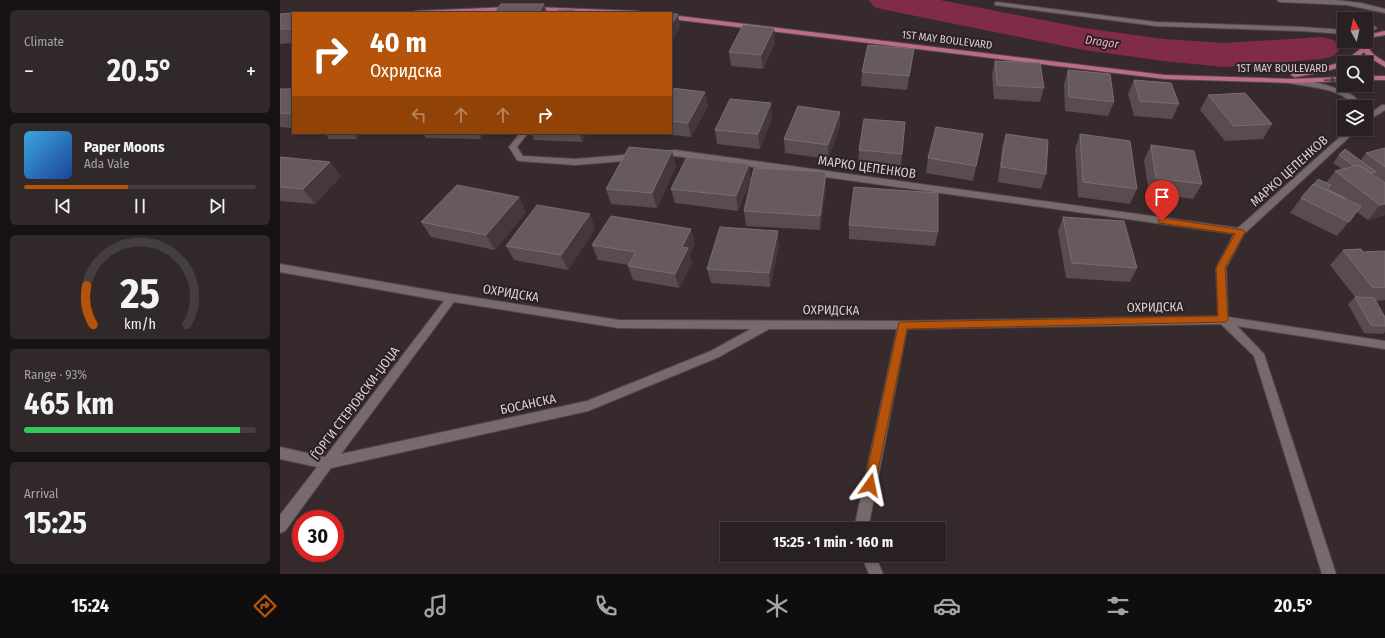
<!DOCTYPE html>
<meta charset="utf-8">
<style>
body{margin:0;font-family:"Fira Sans Condensed",sans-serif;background:#31282a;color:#f1f3f6;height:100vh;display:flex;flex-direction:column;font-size:15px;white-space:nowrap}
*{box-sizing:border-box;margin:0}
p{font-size:13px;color:#a5a3a5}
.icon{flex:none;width:22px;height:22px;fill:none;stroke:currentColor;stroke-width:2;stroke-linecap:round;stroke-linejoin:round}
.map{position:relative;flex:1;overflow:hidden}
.details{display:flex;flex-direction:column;gap:10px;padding:10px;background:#171213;width:280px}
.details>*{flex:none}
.banner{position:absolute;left:12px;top:12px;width:380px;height:122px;border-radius:0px;box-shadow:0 2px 6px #0003,0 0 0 1px #453e40;background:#b45309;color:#fff;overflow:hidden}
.needle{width:26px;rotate:352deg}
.tools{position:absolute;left:1057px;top:12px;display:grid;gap:8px}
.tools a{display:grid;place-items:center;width:36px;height:36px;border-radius:0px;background:#292022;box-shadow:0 2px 6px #0003,0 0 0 1px #453e40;font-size:20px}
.speed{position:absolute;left:12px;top:510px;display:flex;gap:8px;font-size:20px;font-weight:700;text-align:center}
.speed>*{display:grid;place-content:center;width:52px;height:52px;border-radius:50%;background:#292022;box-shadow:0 2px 6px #0003,0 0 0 1px #453e40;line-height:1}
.speed .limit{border:6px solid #d22;background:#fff;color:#111}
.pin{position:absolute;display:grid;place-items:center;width:34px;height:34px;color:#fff;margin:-41px -17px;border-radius:50% 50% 50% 0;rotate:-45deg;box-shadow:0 0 4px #0007}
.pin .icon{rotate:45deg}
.me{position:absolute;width:44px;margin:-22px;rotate:12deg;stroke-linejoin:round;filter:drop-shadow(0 0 3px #0008)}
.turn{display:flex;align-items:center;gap:14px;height:84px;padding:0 12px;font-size:18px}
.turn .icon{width:52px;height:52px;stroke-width:2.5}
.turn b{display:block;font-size:28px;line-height:34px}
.lanes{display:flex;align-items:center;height:38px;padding:0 12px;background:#0003;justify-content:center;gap:20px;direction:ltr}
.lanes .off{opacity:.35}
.big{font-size:30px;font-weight:700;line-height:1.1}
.details .card{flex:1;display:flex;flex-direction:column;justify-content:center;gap:6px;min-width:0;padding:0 14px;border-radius:6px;background:#31282a}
.details .dial{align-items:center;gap:0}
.dial svg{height:104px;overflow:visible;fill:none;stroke:#453e40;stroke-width:7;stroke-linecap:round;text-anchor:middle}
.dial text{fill:#f1f3f6;stroke:none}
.song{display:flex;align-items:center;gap:12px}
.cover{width:48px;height:48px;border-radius:6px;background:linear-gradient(135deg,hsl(200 70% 55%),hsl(220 70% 35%))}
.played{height:4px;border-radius:2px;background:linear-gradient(90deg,#b45309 45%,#453e40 45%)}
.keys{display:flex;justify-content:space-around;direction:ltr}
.heat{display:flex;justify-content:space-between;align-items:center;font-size:22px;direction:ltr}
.charge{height:6px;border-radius:3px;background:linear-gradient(90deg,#34c759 93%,#453e40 0)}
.trip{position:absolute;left:440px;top:522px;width:226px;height:40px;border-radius:0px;background:#292022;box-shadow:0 2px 6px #0003,0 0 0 1px #453e40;font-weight:700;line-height:40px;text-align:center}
.tab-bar{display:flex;height:64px;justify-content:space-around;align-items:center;background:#100d0e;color:#a5a3a5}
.tab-bar .icon{width:28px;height:28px}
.tab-bar .on{color:#b45309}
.tab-bar b{font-size:18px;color:#f1f3f6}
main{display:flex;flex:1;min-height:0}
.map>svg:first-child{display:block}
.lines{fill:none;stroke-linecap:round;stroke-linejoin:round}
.river{fill:#802b4a;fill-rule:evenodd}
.minor-casing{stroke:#52484b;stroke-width:2}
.major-casing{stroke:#52484b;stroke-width:2}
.minor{fill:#77696c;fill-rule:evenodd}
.major{fill:#bc6c86;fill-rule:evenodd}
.wall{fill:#594c4f}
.shaded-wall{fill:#45383b}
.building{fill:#665a5d;stroke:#786d6f}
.oneway{fill:#573841}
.route{fill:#b45309;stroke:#753606}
.labels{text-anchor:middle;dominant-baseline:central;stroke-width:4;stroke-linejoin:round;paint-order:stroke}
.far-street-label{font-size:11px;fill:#d8d0d2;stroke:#2c2124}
.far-water-label{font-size:12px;font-style:italic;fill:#f1a7bc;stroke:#2c2124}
.street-label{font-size:13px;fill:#d8d0d2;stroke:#2c2124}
</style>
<main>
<section class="details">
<div class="card"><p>Climate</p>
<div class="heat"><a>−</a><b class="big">20.5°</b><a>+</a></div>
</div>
<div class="card">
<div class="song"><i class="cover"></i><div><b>Paper Moons</b><p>Ada Vale</p></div></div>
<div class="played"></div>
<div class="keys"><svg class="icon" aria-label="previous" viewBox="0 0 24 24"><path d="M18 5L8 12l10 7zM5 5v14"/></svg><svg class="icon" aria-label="pause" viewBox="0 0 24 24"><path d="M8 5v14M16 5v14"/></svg><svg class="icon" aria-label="next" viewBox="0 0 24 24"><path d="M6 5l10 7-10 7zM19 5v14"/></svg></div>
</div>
<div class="card dial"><svg viewBox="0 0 100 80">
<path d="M14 69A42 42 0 1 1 86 69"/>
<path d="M14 69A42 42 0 0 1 9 39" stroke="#b45309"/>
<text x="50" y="56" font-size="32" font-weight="700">25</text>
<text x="50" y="72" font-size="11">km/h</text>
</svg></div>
<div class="card"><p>Range · 93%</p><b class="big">465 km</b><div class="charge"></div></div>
<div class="card"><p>Arrival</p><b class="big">15:25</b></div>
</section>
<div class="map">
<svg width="1105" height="574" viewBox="0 0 1105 574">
<rect width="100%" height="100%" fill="#372a2d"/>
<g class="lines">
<!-- river -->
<path class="river" d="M589 0H660L804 28 884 39 944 43 1041 37 1054 40 1060 48 1054 56 1041 59 944 67 884 61 804 50 606 10 594 7Z"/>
<!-- minor casing -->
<g class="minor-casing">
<path id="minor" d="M997 0H1055L1081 3 1105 9V13L1067 5 1000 2Z
M717 2 876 22 1022 27 1064 30V34L1022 31 876 26 715 5V3Z
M1086 26H1094L1097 28 1094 30H1086Z
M1065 41H1074L1087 48 1082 49Z
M1009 79C1021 77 1059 88 1070 94 1076 97 1079 102 1083 107H1075C1061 87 1031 88 1009 83Z
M1102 105H1105V110L1086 122V116Z
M1069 129H1078L964 234 946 268 948 317 1105 341V349L957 326 984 354 1056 574H1042L974 356 941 324 627 329 588 529H574L617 329H489L439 357 308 411 51 468 5 531 0 533V515L37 467 0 459V447L45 457 164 301 0 272V264L172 294 339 320 623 321 938 316 936 268 954 234 395 156 380 158 376 155 380 152 395 150 958 228ZM174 302 339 328 471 329 431 351 307 401 61 454Z
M240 133H248L237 147 243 156 295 159 356 154 360 157 356 160 295 165 240 161 237 160 229 147Z
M581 555H595L603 574H589Z"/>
</g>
<!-- major casing -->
<g class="major-casing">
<path id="major" d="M230 7 232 8V10L181 13H132L135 11Z
M252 7 358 11 361 13H307L250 10V8Z
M391 15 885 75 1012 79 1064 77V81L1012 83 885 79 391 19Z
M1105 31V35L1094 37 1087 40C1090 54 1093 54 1105 62V67L1087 56 1084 52 1073 61 1064 63V66L1043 72 1015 77 1011 75 1012 73C1037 68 1062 67 1081 48V41H1086V35Z
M1086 76H1105V80H1086Z"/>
</g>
<!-- minor -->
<use href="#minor" class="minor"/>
<!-- major -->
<use href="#major" class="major"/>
</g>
<!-- wall -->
<path class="wall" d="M13 13V43L0 44V14Z
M495 42 483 69 451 66 449 52Z
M634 49 632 63 627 90 581 86 582 72Z
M715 61 764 88 760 102 714 99 712 75Z
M788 70 834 102 828 116 785 111 784 84Z
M854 80 899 104 892 119 854 116 848 94Z
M391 88 428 106 411 137 375 133H391Z
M0 89H13V128L0 127Z
M928 95 992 124 983 139 945 141 920 110Z
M560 112V126L548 159 505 153 504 139Z
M492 118 480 149 437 144 435 130Z
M45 133H115L114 135H80L77 139H49Z
M143 133H205L201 139 146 138Z
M251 133H307L302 142 254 140Z
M703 134 693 181 646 173 648 158Z
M726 134 766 174 761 189 718 182 722 148Z
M800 134 857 189 850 204 798 197 795 149Z
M871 145 922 184 913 199 869 193 864 160Z
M1105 148V215L1088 220 1077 212 1057 236 1010 213 1021 198 1046 183 1055 171 1062 169 1053 163 1059 155 1081 160 1086 153Z
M579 150 622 154 621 168 578 165Z
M0 157 61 176 35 204 0 201Z
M396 166 377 208 331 204 326 189Z
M471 179 458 211 395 203 391 189Z
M546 187 540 230 466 226 464 211Z
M239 197 246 212 215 250 151 237 141 222Z
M783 217 857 268 850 282 786 278 778 231Z
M569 225 658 232 655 246 569 239Z
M315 229 288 270 234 260 226 246Z
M415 244 409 254 412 263 399 288 353 280 348 266 349 265 318 260 312 245Z
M499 245 490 287 431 283 427 269Z
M1063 250 1083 252 1105 251V300L1096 301 1105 326V332L1103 334 1084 333 1068 304 1075 297 1050 265Z"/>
<!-- shaded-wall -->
<path class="shaded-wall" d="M264 4 267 13H258Z
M398 14 400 28 391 43V25Z
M494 28 495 42 483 69 481 55Z
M634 49 632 63 627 90 629 76Z
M425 92 428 106 411 137 408 123Z
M491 103 492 118 480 149 478 134Z
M560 112V126L548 159V145Z
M73 133H79L80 135 77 139Z
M198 133H205L201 139Z
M299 133H307L302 142Z
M392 151 396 166 377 208 372 193Z
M50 162 61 176 35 204 23 189Z
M469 164 471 179 458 211 456 196Z
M546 172V187L540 230V216Z
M239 197 246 212 215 250 206 235Z
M1105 204V215L1088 220 1100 205Z
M310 214 315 229 288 270 281 255Z
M411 229 415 244 409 254 412 263 399 288 395 274 402 247Z
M498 231 499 245 490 287 489 273Z"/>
<!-- building -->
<path class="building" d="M221 4H264L258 13H214Z
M278 10H295L293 13H275Z
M39 12 38 13H16Z
M367 12 382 13H366Z
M13 13V29H0V14Z
M391 14H398L391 25Z
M463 25 494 28 481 55 449 52Z
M588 45 634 49 629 76 582 72Z
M715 61 760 63 764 88 717 85Z
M788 70 830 74 834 102 789 97Z
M854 80 891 83 899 104 860 101Z
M391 88 425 92 408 123 391 121Z
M0 89H13V114L0 113Z
M965 93 992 124 954 126 928 95Z
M450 99 491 103 478 134 435 130Z
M518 106 560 112 548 145 504 139Z
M584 119 625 122 622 154 579 150Z
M656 127 703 134 696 166 648 158Z
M726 134 768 140 766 174 721 167Z
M800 134 850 141 857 189 803 182Z
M871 145 914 151 922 184 876 178Z
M349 147 392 151 372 193 326 189Z
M1105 148V167L1086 153Z
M1065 149 1096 172 1091 173 1079 165 1074 166 1059 155Z
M0 157 50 162 23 189 0 187Z
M407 157 469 164 456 196 391 189Z
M1079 165 1105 183V204L1100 205 1055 171Z
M474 168 546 172 540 216 464 211Z
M1038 179 1051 185 1047 189 1065 198V199L1034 184Z
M1033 184 1081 206 1069 222 1021 198Z
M177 185 239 197 206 235 141 222Z
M574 187 658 193V232L569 225Z
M257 205 310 214 281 255 226 246Z
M331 216 411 229 402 247 408 248 395 274 348 266 356 252 312 245Z
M783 217 844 221 857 268 792 263Z
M440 227 498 231 489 273 427 269Z
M1081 249 1083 252 1105 251V287L1093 288 1063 250Z
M1075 297 1094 298 1105 317V326L1091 325Z"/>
<!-- one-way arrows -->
<defs><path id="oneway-solid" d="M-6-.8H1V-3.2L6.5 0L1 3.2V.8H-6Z"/></defs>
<use class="oneway" href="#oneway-solid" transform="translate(1050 80) rotate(-2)"/>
<!-- route -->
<path class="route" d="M882 218 963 230 965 232 945 268 948 320 946 322 627 329 595 485 594 489 590 491 586 489 584 485 619 322 938 316 936 268 955 234 879 223 878 221Z"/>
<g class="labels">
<!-- far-street labels -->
<g class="far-street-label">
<text transform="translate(667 40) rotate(7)">1ST MAY BOULEVARD</text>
<text x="1002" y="68">1ST MAY BOULEVARD</text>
</g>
<!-- far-water labels -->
<g class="far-water-label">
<text transform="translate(822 42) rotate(8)">Dragor</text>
</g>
<!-- street labels -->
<g class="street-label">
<text transform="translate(587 167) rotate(8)">МАРКО ЦЕПЕНКОВ</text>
<text transform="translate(1009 171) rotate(-42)">МАРКО ЦЕПЕНКОВ</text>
<text transform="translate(231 293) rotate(9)">ОХРИДСКА</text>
<text transform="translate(875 307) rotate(-1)">ОХРИДСКА</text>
<text transform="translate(551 310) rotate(1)">ОХРИДСКА</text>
<text transform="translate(75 403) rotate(-53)">ЃОРГИ СТЕРЈОВСКИ-ЏОЏА</text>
<text transform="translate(248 404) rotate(-12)">БОСАНСКА</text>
</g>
</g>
</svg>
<div class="tools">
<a><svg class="needle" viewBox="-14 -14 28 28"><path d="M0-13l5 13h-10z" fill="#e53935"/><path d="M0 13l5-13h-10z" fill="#a5a3a5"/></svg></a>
<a><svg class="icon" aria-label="search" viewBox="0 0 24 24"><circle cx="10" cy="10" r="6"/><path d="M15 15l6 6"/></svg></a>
<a><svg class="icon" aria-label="layers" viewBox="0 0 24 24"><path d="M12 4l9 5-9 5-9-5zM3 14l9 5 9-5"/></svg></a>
</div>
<div class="speed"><div class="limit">30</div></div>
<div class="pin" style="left:882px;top:221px;background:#d93025"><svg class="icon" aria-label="arrive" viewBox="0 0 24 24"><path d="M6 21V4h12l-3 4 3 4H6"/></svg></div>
<svg class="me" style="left:590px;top:485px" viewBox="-20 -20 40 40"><path d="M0-17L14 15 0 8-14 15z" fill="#b45309" stroke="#fff" stroke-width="4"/></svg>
<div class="trip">15:25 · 1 min · 160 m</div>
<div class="banner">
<div class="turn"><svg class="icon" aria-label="right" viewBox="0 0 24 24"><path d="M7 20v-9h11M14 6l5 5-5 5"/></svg><div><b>40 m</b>Охридска</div></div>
<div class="lanes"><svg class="icon off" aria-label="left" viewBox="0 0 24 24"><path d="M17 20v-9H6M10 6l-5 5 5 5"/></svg><svg class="icon off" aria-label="ahead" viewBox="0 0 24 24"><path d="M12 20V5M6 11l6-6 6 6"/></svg><svg class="icon off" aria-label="ahead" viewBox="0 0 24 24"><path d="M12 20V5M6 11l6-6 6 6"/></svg><svg class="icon" aria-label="right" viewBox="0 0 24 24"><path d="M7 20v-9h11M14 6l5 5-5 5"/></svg></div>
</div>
</div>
</main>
<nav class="tab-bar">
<b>15:24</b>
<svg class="icon on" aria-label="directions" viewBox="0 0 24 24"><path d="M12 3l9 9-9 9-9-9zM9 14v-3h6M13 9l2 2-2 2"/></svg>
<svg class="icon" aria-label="music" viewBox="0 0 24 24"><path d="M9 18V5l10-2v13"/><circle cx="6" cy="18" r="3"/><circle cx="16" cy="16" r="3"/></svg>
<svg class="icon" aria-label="phone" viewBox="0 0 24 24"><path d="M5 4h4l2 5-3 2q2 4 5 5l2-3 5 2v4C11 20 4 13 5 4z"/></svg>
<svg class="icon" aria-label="climate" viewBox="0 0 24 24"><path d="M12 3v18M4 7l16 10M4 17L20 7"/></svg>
<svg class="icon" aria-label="car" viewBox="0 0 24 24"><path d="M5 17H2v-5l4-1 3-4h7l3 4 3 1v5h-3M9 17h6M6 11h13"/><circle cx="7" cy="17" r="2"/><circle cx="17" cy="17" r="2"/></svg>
<svg class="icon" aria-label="filters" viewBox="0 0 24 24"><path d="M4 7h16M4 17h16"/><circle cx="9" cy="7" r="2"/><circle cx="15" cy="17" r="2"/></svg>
<b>20.5°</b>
</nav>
